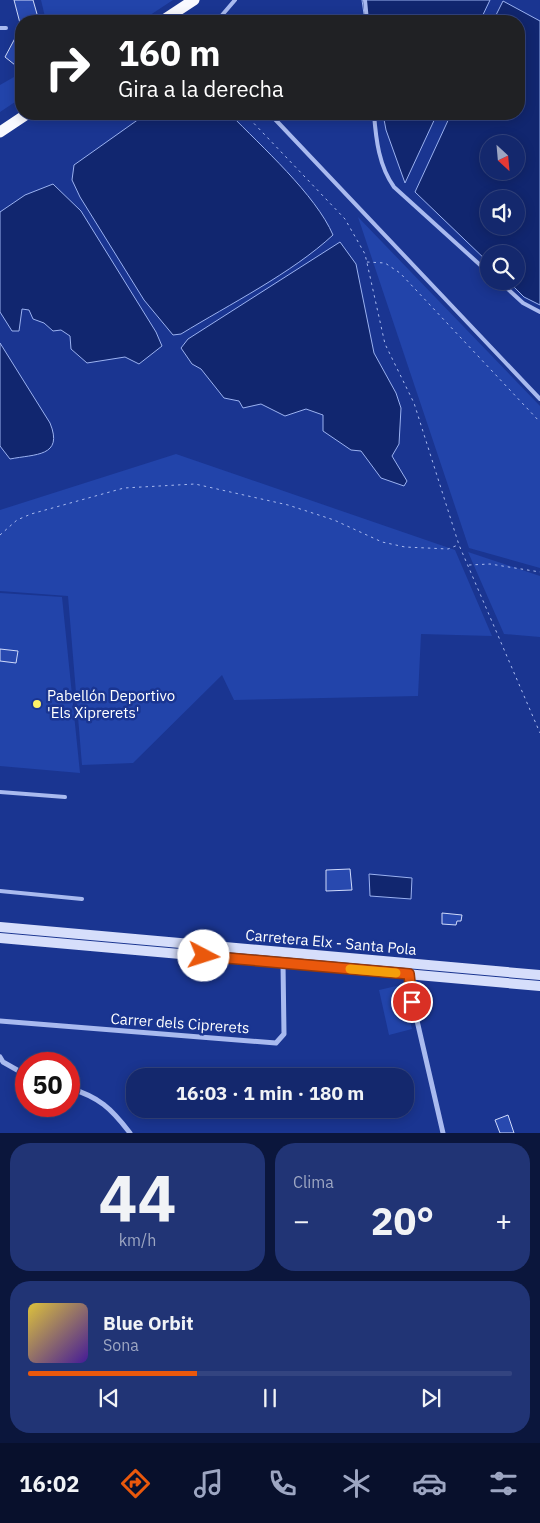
<!DOCTYPE html>
<html lang="es">
<meta charset="utf-8">
<style>
body{margin:0;font-family:"IBM Plex Sans",sans-serif;background:#213475;color:#f1f3f6;height:100vh;display:flex;flex-direction:column;font-size:19px;white-space:nowrap}
*{box-sizing:border-box;margin:0}
p{font-size:16px;color:#9da6c2}
.icon{flex:none;width:28px;height:28px;fill:none;stroke:currentColor;stroke-width:2;stroke-linecap:round;stroke-linejoin:round}
.map{position:relative;height:1133px;overflow:hidden}
.panel{display:flex;flex-direction:column;gap:10px;padding:10px;background:#0b163c;flex:1}
.panel>*{flex:none}
.guide{position:absolute;left:15px;top:15px;width:510px;height:105px;border-radius:20px;box-shadow:0 2px 12px #0003,0 0 0 1px #334480;background:#202124;color:#fff;overflow:hidden}
.needle{width:32px;rotate:154deg}
.tools{position:absolute;left:480px;top:135px;display:grid;gap:10px}
.tools a{display:grid;place-items:center;width:45px;height:45px;border-radius:50%;background:#14286d;box-shadow:0 2px 12px #0003,0 0 0 1px #334480;font-size:25px}
.speed{position:absolute;left:15px;top:1052px;display:flex;gap:10px;font-size:25px;font-weight:700;text-align:center}
.speed>*{display:grid;place-content:center;width:65px;height:65px;border-radius:50%;background:#14286d;box-shadow:0 2px 12px #0003,0 0 0 1px #334480;line-height:1}
.speed .limit{border:8px solid #d22;background:#fff;color:#111}
.pin{position:absolute;display:grid;place-items:center;width:42px;height:42px;color:#fff;margin:-21px;border:2px solid #fff;border-radius:50%;box-shadow:0 1px 5px #0007}
.me{position:absolute;width:55px;margin:-28px;rotate:95deg;stroke-linejoin:round;filter:drop-shadow(0 0 4px #0008)}
.turn{display:flex;align-items:center;gap:18px;height:105px;padding:0 20px;font-size:22px}
.turn .icon{width:65px;height:65px;stroke-width:2.5}
.turn b{display:block;font-size:35px;line-height:42px}
.big{font-size:38px;font-weight:700;line-height:1.1}
.panel .tile{flex:1;display:flex;flex-direction:column;justify-content:center;gap:8px;min-width:0;padding:0 18px;border-radius:20px;background:#213475}
.panel .dial{align-items:center;gap:0}
.dial b{font-size:65px;line-height:1}
.song{display:flex;align-items:center;gap:15px}
.cover{width:60px;height:60px;border-radius:8px;background:linear-gradient(135deg,hsl(50 70% 55%),hsl(260 70% 35%))}
.played{height:5px;border-radius:2px;background:linear-gradient(90deg,#ea580c 35%,#334480 35%)}
.keys{display:flex;justify-content:space-around;direction:ltr}
.heat{display:flex;justify-content:space-between;align-items:center;font-size:28px;direction:ltr}
.panel .tiles{flex:1;display:grid;gap:10px;grid-template-columns:1fr 1fr}
.tile:last-child{grid-column:span 2}
.trip{position:absolute;left:126px;top:1068px;width:288px;height:50px;border-radius:20px;background:#14286d;box-shadow:0 2px 12px #0003,0 0 0 1px #334480;font-weight:700;line-height:50px;text-align:center}
.tab-bar{display:flex;height:80px;justify-content:space-around;align-items:center;background:#08102c;color:#9da6c2}
.tab-bar .icon{width:35px;height:35px}
.tab-bar .selected{color:#ea580c}
.tab-bar b{font-size:22px;color:#f1f3f6}
.map>svg:first-child{display:block}
.green{fill:#24a}
.water{fill:#11266f;stroke:#9bb2f1;fill-rule:evenodd}
.building{fill:#2849af;stroke:#cfdafb}
.lines{fill:none;stroke-linecap:round;stroke-linejoin:round}
.path{stroke:#a9baef;stroke-width:1;stroke-dasharray:2.5 4;stroke-linecap:butt}
.service{stroke:#a9baef;stroke-width:4}
.minor{stroke:#a9baef;stroke-width:5}
.secondary{stroke:#d6defb;stroke-width:10}
.trunk{stroke:#f8f9ff;stroke-width:11}
.route-casing{stroke:#983908;stroke-width:12}
.route{stroke:#ea580c;stroke-width:9}
.slow{stroke:#f59e0b;stroke-width:9}
.poi-dot{fill:#fff267;stroke:#1a3591;stroke-width:2}
.labels{text-anchor:middle;dominant-baseline:central;stroke-width:5;stroke-linejoin:round;paint-order:stroke}
.poi-label{font-size:15px;fill:#fff;stroke:#1a3591;text-anchor:start}
.street-label{font-size:15px;fill:#fff;stroke:#1a3591}
</style>
<div class="map">
<svg width="540" height="1133" viewBox="0 0 540 1133">
<rect width="100%" height="100%" fill="#1a3591"/>
<!-- green -->
<path class="green" d="M41 0H173L141 21H46Z
M21 73V98L0 112V85Z
M358 217 540 406V568L469 548Z
M176 454 455 550 492 636 421 634 418 696 234 700 222 675 133 763 82 765 68 596 0 591V510Z
M468 552 540 576V637L504 634Z
M0 593 62 597 80 773 0 766Z
M401 985 412 1029 389 1035 379 990Z"/>
<!-- water -->
<path class="water" d="M362 0H490L480 21H365Z
M503 1 540 21V305L524 297 508 281H516V254H489V263L415 192 451 114H519V21H493ZM489 144H516V171H489ZM489 199H516V226H489Z
M146 114H230C261 146 316 195 333 235 292 273 230 304 181 334L173 335 144 300 80 197 72 180 74 165Z
M383 114H437L405 183 386 130Z
M53 184 81 211 156 332 162 346 139 364 125 357 87 363 71 349 70 336 61 330 53 331 44 323 33 319 29 310 22 309 19 331H12L0 312V212L25 195Z
M340 242 356 264 374 353 396 393 401 408 399 444 392 456 407 481 404 486 381 478 361 451 351 450 323 431V415L306 409 285 416 261 404 243 408 239 401 224 398 201 369 192 364 181 348 188 339Z
M0 343 50 423C64 457 35 454 10 459L0 446Z
M369 874 412 878 411 899 370 896Z"/>
<!-- building -->
<path class="building" d="M14 0H33L39 21H21L20 65 16 63 15 65 5 57 21 27Z
M0 649 18 651 16 663 0 661Z
M350 869 352 890 326 891V870Z
M442 913 462 915 461 921H457L456 925 442 924Z
M508 1115 514 1133H500L495 1120Z"/>
<g class="lines">
<!-- path -->
<path class="path" d="M245 114 345 219 365 254 385 344 414 403 459 545 540 733
M367 262 385 263 400 273 540 422
M0 535 17 520 31 514 124 488 195 484 288 505 334 520 382 542 405 547 448 549 458 545
M469 565 490 564 540 572"/>
<!-- service -->
<path class="service" d="M365 0 367 21
M217 21 235 0
M0 28H6
M270 114 540 399
M374 114C376 140 379 166 394 187L489 273
M499 281 523 303 540 312
M0 792 65 797
M0 891 82 899"/>
<!-- minor -->
<path class="minor" d="M409 975V986L443 1133
M0 1021 276 1043 284 1034 283 963
M0 1057 3 1062 26 1075
M69 1088C99 1097 111 1108 130 1133"/>
<!-- secondary -->
<path class="secondary" d="M0 927 540 975
M0 938 540 986"/>
<!-- trunk -->
<path class="trunk" d="M162 21 194 0
M0 132 27 114"/>
</g>
<g class="lines">
<!-- route casing -->
<g class="route-casing">
<path id="route" d="M204 956 409 974 412 1002"/>
</g>
<!-- route -->
<use href="#route" class="route"/>
<!-- slow -->
<path class="slow" d="M350 969 396 973"/>
</g>
<!-- markers -->
<circle class="poi-dot" cx="37" cy="704" r="5"/>
<g class="labels">
<!-- poi labels -->
<g class="poi-label">
<text x="47" y="695">Pabellón Deportivo<tspan x="47" dy="17">'Els Xiprerets'</tspan></text>
</g>
<!-- street labels -->
<g class="street-label">
<text transform="translate(331 942) rotate(5)">Carretera Elx - Santa Pola</text>
<text transform="translate(180 1023) rotate(4)">Carrer dels Ciprerets</text>
</g>
</g>
</svg>
<div class="tools">
<a><svg class="needle" viewBox="-14 -14 28 28"><path d="M0-13l5 13h-10z" fill="#e53935"/><path d="M0 13l5-13h-10z" fill="#9da6c2"/></svg></a>
<a><svg class="icon" aria-label="sound" viewBox="0 0 24 24"><path d="M4 9h4l5-4v14l-5-4H4zM17 9q2 3 0 6"/></svg></a>
<a><svg class="icon" aria-label="search" viewBox="0 0 24 24"><circle cx="10" cy="10" r="6"/><path d="M15 15l6 6"/></svg></a>
</div>
<div class="speed"><div class="limit">50</div></div>
<div class="pin" style="left:412px;top:1002px;background:#d93025"><svg class="icon" aria-label="arrive" viewBox="0 0 24 24"><path d="M6 21V4h12l-3 4 3 4H6"/></svg></div>
<svg class="me" style="left:204px;top:956px" viewBox="-20 -20 40 40"><circle r="19" fill="#fff"/><path d="M0-13L10 11 0 6-10 11z" fill="#ea580c"/></svg>
<div class="trip">16:03 · 1 min · 180 m</div>
<div class="guide">
<div class="turn"><svg class="icon" aria-label="right" viewBox="0 0 24 24"><path d="M7 20v-9h11M14 6l5 5-5 5"/></svg><div><b>160 m</b>Gira a la derecha</div></div>
</div>
</div>
<section class="panel">
<div class="tiles">
<div class="tile dial"><b>44</b><p>km/h</p></div>
<div class="tile"><p>Clima</p>
<div class="heat"><a>−</a><b class="big">20°</b><a>+</a></div>
</div>
<div class="tile">
<div class="song"><i class="cover"></i><div><b>Blue Orbit</b><p>Sona</p></div></div>
<div class="played"></div>
<div class="keys"><svg class="icon" aria-label="previous" viewBox="0 0 24 24"><path d="M18 5L8 12l10 7zM5 5v14"/></svg><svg class="icon" aria-label="pause" viewBox="0 0 24 24"><path d="M8 5v14M16 5v14"/></svg><svg class="icon" aria-label="next" viewBox="0 0 24 24"><path d="M6 5l10 7-10 7zM19 5v14"/></svg></div>
</div>
</div>
</section>
<nav class="tab-bar">
<b>16:02</b>
<svg class="icon selected" aria-label="directions" viewBox="0 0 24 24"><path d="M12 3l9 9-9 9-9-9zM9 14v-3h6M13 9l2 2-2 2"/></svg>
<svg class="icon" aria-label="music" viewBox="0 0 24 24"><path d="M9 18V5l10-2v13"/><circle cx="6" cy="18" r="3"/><circle cx="16" cy="16" r="3"/></svg>
<svg class="icon" aria-label="phone" viewBox="0 0 24 24"><path d="M5 4h4l2 5-3 2q2 4 5 5l2-3 5 2v4C11 20 4 13 5 4z"/></svg>
<svg class="icon" aria-label="climate" viewBox="0 0 24 24"><path d="M12 3v18M4 7l16 10M4 17L20 7"/></svg>
<svg class="icon" aria-label="car" viewBox="0 0 24 24"><path d="M5 17H2v-5l4-1 3-4h7l3 4 3 1v5h-3M9 17h6M6 11h13"/><circle cx="7" cy="17" r="2"/><circle cx="17" cy="17" r="2"/></svg>
<svg class="icon" aria-label="filters" viewBox="0 0 24 24"><path d="M4 7h16M4 17h16"/><circle cx="9" cy="7" r="2"/><circle cx="15" cy="17" r="2"/></svg>
</nav>
